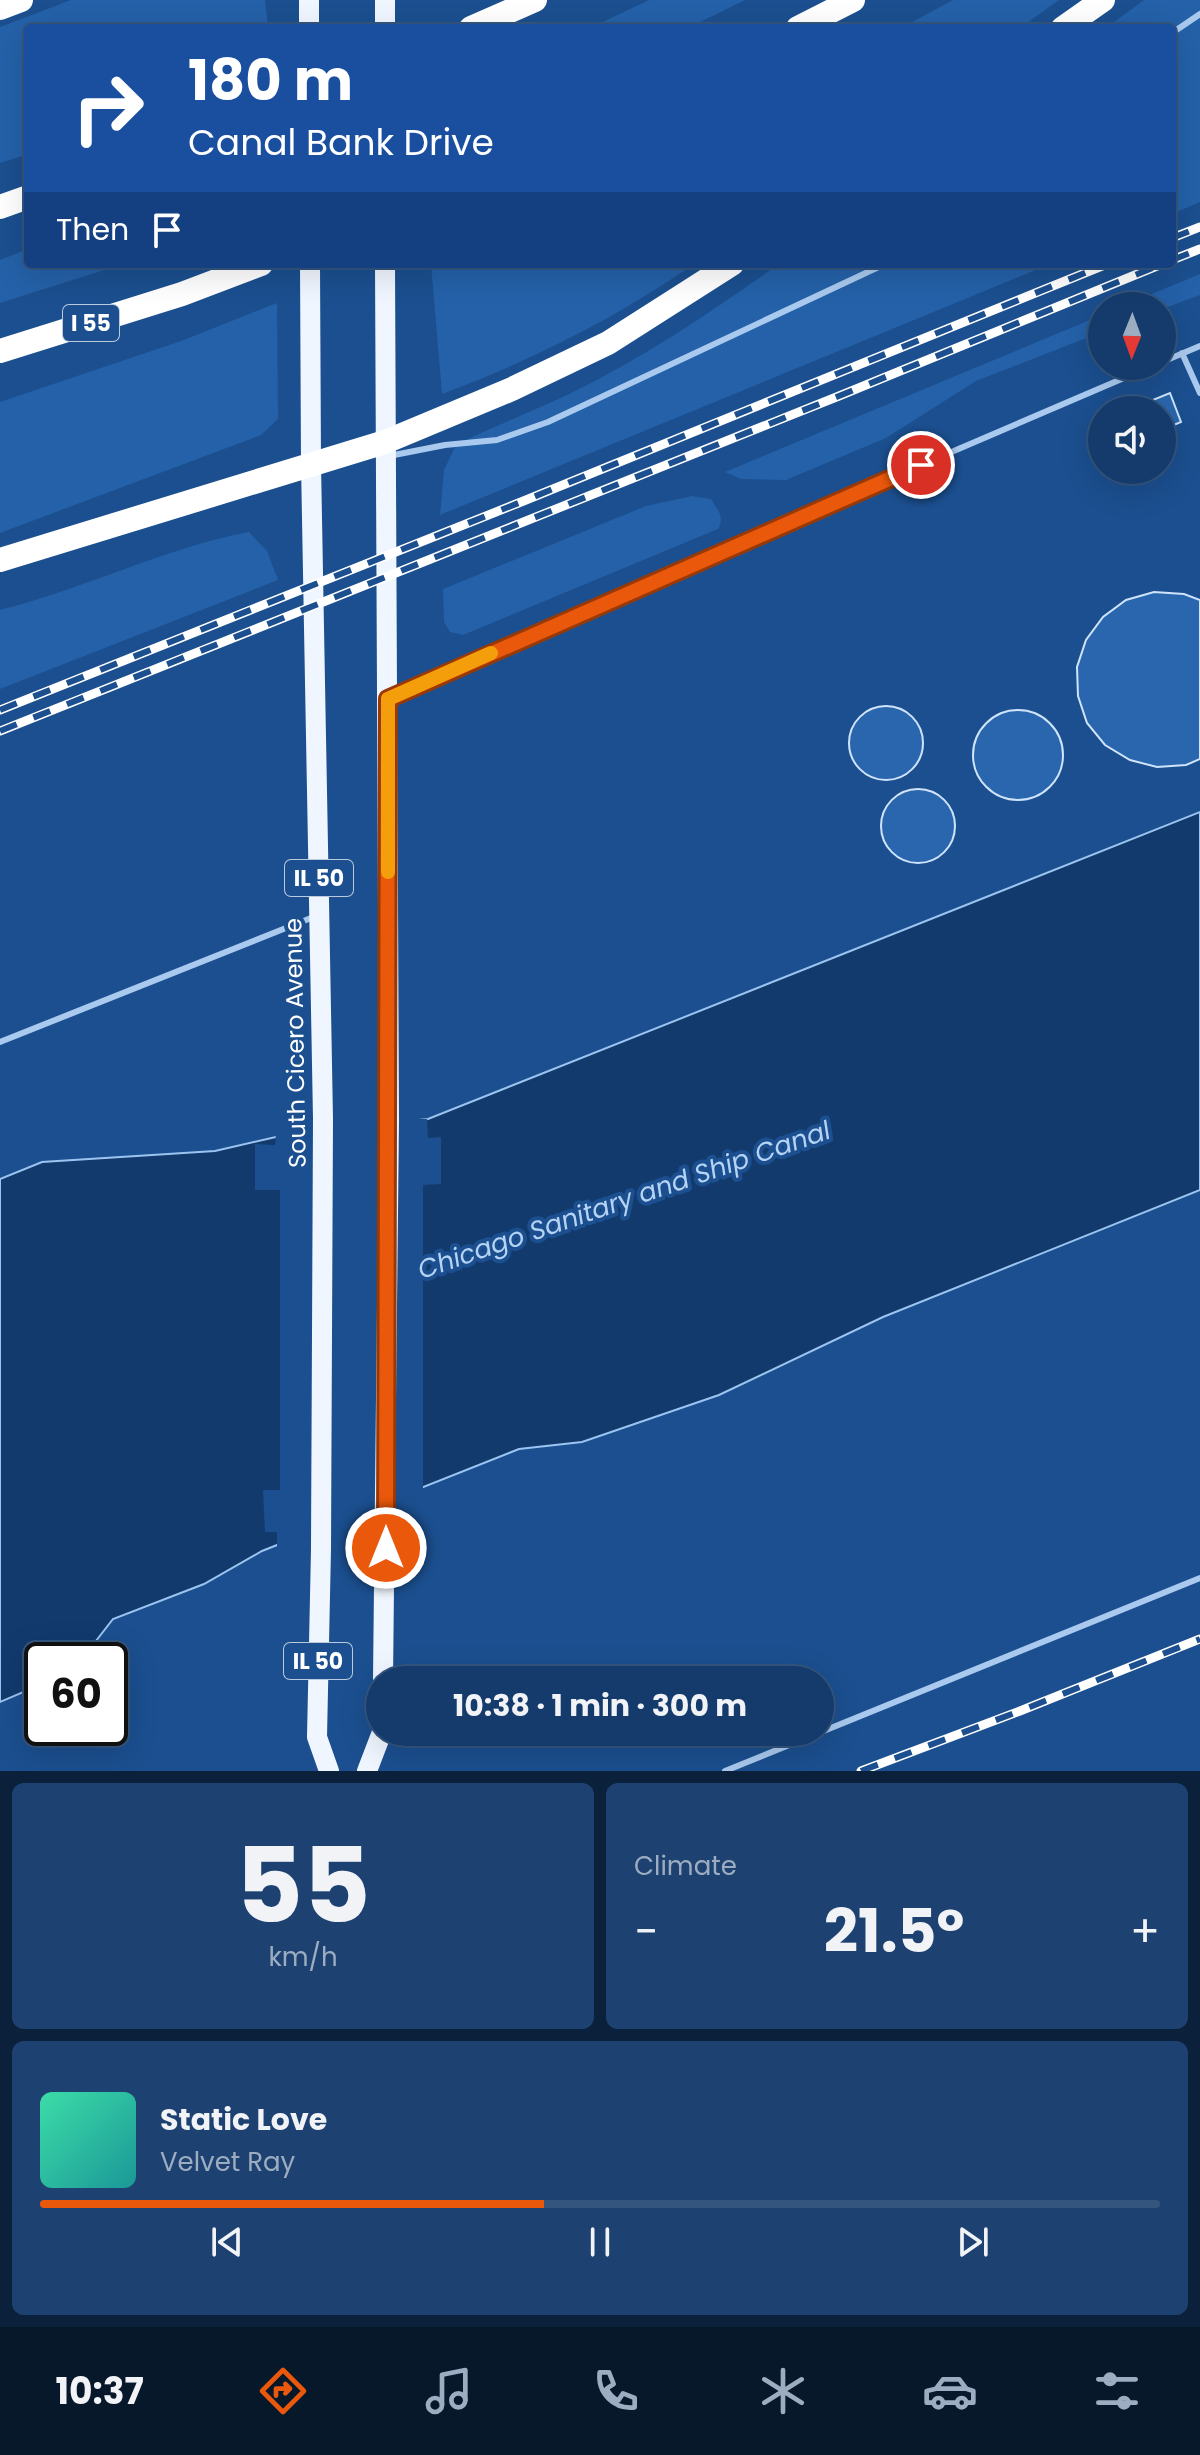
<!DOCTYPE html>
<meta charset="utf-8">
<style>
body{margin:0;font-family:Poppins,sans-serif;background:#1d4271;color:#f1f3f6;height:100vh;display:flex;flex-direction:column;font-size:30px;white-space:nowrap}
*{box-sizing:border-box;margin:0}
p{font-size:26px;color:#9dadc1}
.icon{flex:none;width:44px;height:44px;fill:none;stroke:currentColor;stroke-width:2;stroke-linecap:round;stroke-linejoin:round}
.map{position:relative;height:1771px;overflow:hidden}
.details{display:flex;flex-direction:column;gap:12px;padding:12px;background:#0b203b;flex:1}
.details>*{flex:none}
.guide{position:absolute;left:24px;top:24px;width:1152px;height:244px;border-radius:8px;box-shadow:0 8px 32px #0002,0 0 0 2px #33557e;background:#1a4fa0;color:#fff;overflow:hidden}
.needle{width:52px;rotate:181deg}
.controls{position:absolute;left:1088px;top:292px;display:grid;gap:16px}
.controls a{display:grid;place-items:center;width:88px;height:88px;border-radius:50%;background:#143b6b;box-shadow:0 8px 32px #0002,0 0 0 2px #33557e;font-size:40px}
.speed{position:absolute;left:24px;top:1642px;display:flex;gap:16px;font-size:40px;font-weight:700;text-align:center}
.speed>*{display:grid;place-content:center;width:104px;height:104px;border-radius:50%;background:#143b6b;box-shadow:0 8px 32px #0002,0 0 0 2px #33557e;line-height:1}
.speed .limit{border:4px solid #111;border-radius:12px;background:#fff;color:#111}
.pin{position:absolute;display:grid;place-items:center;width:68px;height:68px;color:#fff;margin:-34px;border:4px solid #fff;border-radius:50%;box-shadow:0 2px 8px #0007}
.me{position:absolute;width:88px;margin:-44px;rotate:0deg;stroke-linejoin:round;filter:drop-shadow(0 0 6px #0008)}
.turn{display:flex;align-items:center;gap:28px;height:168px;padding:0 32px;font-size:36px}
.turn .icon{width:104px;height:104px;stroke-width:2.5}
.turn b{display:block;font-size:56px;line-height:68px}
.then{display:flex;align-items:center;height:76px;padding:0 32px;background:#0003;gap:16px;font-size:30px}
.big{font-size:60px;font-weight:700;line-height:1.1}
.details .widget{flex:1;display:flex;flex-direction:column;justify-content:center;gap:12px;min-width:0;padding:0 28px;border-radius:12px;background:#1d4271}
.details .dial{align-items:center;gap:0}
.dial b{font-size:104px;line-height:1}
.song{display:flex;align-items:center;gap:24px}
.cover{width:96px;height:96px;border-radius:12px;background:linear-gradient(135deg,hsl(160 70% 55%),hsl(180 70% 35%))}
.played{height:8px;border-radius:4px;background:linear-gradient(90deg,#ea580c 45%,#33557e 45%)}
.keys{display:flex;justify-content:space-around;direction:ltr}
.heat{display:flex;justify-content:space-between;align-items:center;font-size:44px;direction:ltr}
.details .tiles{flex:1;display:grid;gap:12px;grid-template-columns:1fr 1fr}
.widget:last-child{grid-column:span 2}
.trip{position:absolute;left:366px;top:1666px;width:468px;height:80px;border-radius:40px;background:#143b6b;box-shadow:0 8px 32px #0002,0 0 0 2px #33557e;font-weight:700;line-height:80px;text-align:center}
.dock{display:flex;height:128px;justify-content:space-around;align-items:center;background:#08182b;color:#9dadc1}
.dock .icon{width:56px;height:56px}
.dock .selected{color:#ea580c}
.dock b{font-size:36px;color:#f1f3f6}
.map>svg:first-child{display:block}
.green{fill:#2461a8}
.water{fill:#123a6d;stroke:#9cc4f0;stroke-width:2}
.pier{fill:#1b4f8f}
.building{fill:#2a66ad;stroke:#cfe3fa;stroke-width:2}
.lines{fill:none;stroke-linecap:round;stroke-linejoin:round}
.service{stroke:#a9c9ee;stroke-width:6}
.primary{stroke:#f0f6ff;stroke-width:20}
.motorway{stroke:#fff;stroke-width:24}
.rail-casing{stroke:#fff;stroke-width:9}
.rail{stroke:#1b4f8f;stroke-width:6;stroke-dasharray:18;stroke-linecap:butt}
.route-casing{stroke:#983908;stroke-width:20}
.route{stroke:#ea580c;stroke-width:14}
.slow{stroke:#f59e0b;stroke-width:14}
.labels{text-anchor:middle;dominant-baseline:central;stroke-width:8;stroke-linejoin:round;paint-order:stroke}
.shield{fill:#1b4f8f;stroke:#bbcadd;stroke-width:2}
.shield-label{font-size:22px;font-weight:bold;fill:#fff}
.street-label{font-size:24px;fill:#fff;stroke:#1b4f8f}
.water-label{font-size:26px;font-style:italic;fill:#b5d3f5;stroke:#1b4f8f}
</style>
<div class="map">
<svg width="1200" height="1771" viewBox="0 0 1200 1771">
<rect width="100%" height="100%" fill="#1b4f8f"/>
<!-- green -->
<path class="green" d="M71 0H265L268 28H28V154L0 163V27Z
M649 0H745L688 28H590Z
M953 0H1059L1020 28H901Z
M1144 0H1200V202L1172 214V28H1106Z
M28 249V264H123L0 303V260Z
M431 264H694C616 318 531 361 442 394Z
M779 264H1050L440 515 444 470 456 445C496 425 539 409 579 389 650 354 715 309 779 264Z
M1200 274V295L1162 309V306H1123Z
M277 303 278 419 261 435 0 533V402L181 341Z
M1102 315V332L976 381 886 438 786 480 741 479 725 472Z
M692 496 711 499C718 510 725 517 718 529L463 635 450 632 444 622 443 589 646 506Z
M249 532 267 551 278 580 0 689V610C84 589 164 548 249 532Z"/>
<!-- water -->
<path class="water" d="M1200 812V1190L883 1317 719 1395 582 1442 519 1449 262 1551 204 1584 113 1619 85 1655 77 1660H42V1684L0 1702V1179L42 1162 215 1151 289 1134 428 1119Z"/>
<!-- pier -->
<path class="pier" d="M387 1119H427L428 1138 441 1137V1184L423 1185V1492L277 1550V1532H265L263 1490H280V1190H255V1144L275 1145 276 1133 289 1130Z"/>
<!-- building -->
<path class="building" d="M1170 393 1181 422 1162 430V410H1128Z
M1154 592 1184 594 1200 600V759L1186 765 1157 767 1130 760 1105 745 1087 723 1078 696 1077 667 1086 640 1103 617 1126 600Z
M849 743a37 37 0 1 1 74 0a37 37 0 1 1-74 0Z
M973 755a45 45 0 1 1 90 0a45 45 0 1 1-90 0Z
M881 826a37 37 0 1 1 74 0a37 37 0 1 1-74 0Z"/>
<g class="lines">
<!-- service -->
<path class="service" d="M1172 33 1200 14
M1182 353 1200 393
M1162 362 1200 346
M389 456 445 445 497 440 548 422 885 264
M392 697 690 564 1152 366
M0 1042 316 916
M725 1771 1200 1578"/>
<!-- primary -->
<path class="primary" d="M309 0V28
M385 28V0
M310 264 311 464 323 1119 321 1549 317 1737 329 1771
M383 1680 389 1119 385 264
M367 1771 382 1732"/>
<!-- motorway -->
<path class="motorway" d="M0 8 21 0
M471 28 535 0
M798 28 853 0
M1063 28 1103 0
M0 207 28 197
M0 351 182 294 261 264
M0 560 385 442 512 389 608 343 732 264"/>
<!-- rail casing -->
<g class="rail-casing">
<path id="rail" d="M1172 238 1200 227
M1172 260 1200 249
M0 710 521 502 1107 264
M0 731 839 396 1162 264
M861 1771 1020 1711 1200 1639"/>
</g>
<!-- rail -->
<use href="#rail" class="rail"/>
</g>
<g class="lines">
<!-- route casing -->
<g class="route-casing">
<path id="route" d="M386 1548 388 699 921 465"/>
</g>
<!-- route -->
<use href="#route" class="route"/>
<!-- slow -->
<path class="slow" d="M388 872V699L491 653"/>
</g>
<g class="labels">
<!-- shield labels -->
<g class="shield">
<rect x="63" y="305" width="56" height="36" rx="6"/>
<rect x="285" y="860" width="68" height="36" rx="6"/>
<rect x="284" y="1643" width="68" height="36" rx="6"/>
</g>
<g class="shield-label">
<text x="91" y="323">I 55</text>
<text x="319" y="878">IL 50</text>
<text x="318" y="1661">IL 50</text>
</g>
<!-- street labels -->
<g class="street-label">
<text transform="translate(295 1043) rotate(-91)">South Cicero Avenue</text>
</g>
<!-- water labels -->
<g class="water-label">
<text transform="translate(624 1200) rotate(-19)">Chicago Sanitary and Ship Canal</text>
</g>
</g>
</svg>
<div class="controls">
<a><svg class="needle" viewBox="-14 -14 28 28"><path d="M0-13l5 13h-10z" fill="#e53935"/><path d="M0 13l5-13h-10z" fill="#9dadc1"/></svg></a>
<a><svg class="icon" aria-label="sound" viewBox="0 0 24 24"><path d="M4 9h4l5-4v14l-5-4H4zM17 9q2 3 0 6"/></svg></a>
</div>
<div class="speed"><div class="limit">60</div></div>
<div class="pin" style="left:921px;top:465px;background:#d93025"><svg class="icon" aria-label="arrive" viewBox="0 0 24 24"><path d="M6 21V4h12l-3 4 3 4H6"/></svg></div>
<svg class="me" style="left:386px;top:1548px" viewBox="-20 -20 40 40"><circle r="17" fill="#ea580c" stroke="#fff" stroke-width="3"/><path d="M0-11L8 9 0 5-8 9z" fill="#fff"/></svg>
<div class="trip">10:38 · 1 min · 300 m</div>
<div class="guide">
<div class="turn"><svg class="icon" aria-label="right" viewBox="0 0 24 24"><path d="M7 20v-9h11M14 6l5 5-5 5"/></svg><div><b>180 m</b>Canal Bank Drive</div></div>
<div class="then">Then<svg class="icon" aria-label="arrive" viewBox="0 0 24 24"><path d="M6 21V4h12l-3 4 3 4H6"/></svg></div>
</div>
</div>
<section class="details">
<div class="tiles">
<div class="widget dial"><b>55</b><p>km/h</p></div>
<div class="widget"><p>Climate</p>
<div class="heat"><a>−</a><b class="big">21.5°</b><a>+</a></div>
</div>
<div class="widget">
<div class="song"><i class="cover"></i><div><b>Static Love</b><p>Velvet Ray</p></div></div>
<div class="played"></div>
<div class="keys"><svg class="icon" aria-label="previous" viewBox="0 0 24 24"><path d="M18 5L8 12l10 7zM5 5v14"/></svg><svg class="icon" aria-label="pause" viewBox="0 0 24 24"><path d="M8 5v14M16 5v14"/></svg><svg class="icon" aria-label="next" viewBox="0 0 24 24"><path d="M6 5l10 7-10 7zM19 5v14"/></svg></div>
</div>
</div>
</section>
<nav class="dock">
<b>10:37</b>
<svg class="icon selected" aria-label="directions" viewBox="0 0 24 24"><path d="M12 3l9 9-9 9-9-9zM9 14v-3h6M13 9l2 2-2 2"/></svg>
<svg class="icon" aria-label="music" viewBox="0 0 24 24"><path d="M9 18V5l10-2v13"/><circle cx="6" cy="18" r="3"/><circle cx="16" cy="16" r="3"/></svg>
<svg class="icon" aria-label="phone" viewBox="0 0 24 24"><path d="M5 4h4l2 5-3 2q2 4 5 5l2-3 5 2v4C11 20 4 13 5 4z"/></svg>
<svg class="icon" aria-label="climate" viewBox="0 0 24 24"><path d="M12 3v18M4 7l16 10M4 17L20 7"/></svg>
<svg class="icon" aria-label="car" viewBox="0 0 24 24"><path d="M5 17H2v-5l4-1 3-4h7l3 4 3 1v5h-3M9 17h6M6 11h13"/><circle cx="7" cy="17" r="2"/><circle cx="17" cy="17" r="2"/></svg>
<svg class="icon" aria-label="filters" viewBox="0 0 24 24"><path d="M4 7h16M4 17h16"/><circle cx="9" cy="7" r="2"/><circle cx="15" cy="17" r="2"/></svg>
</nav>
